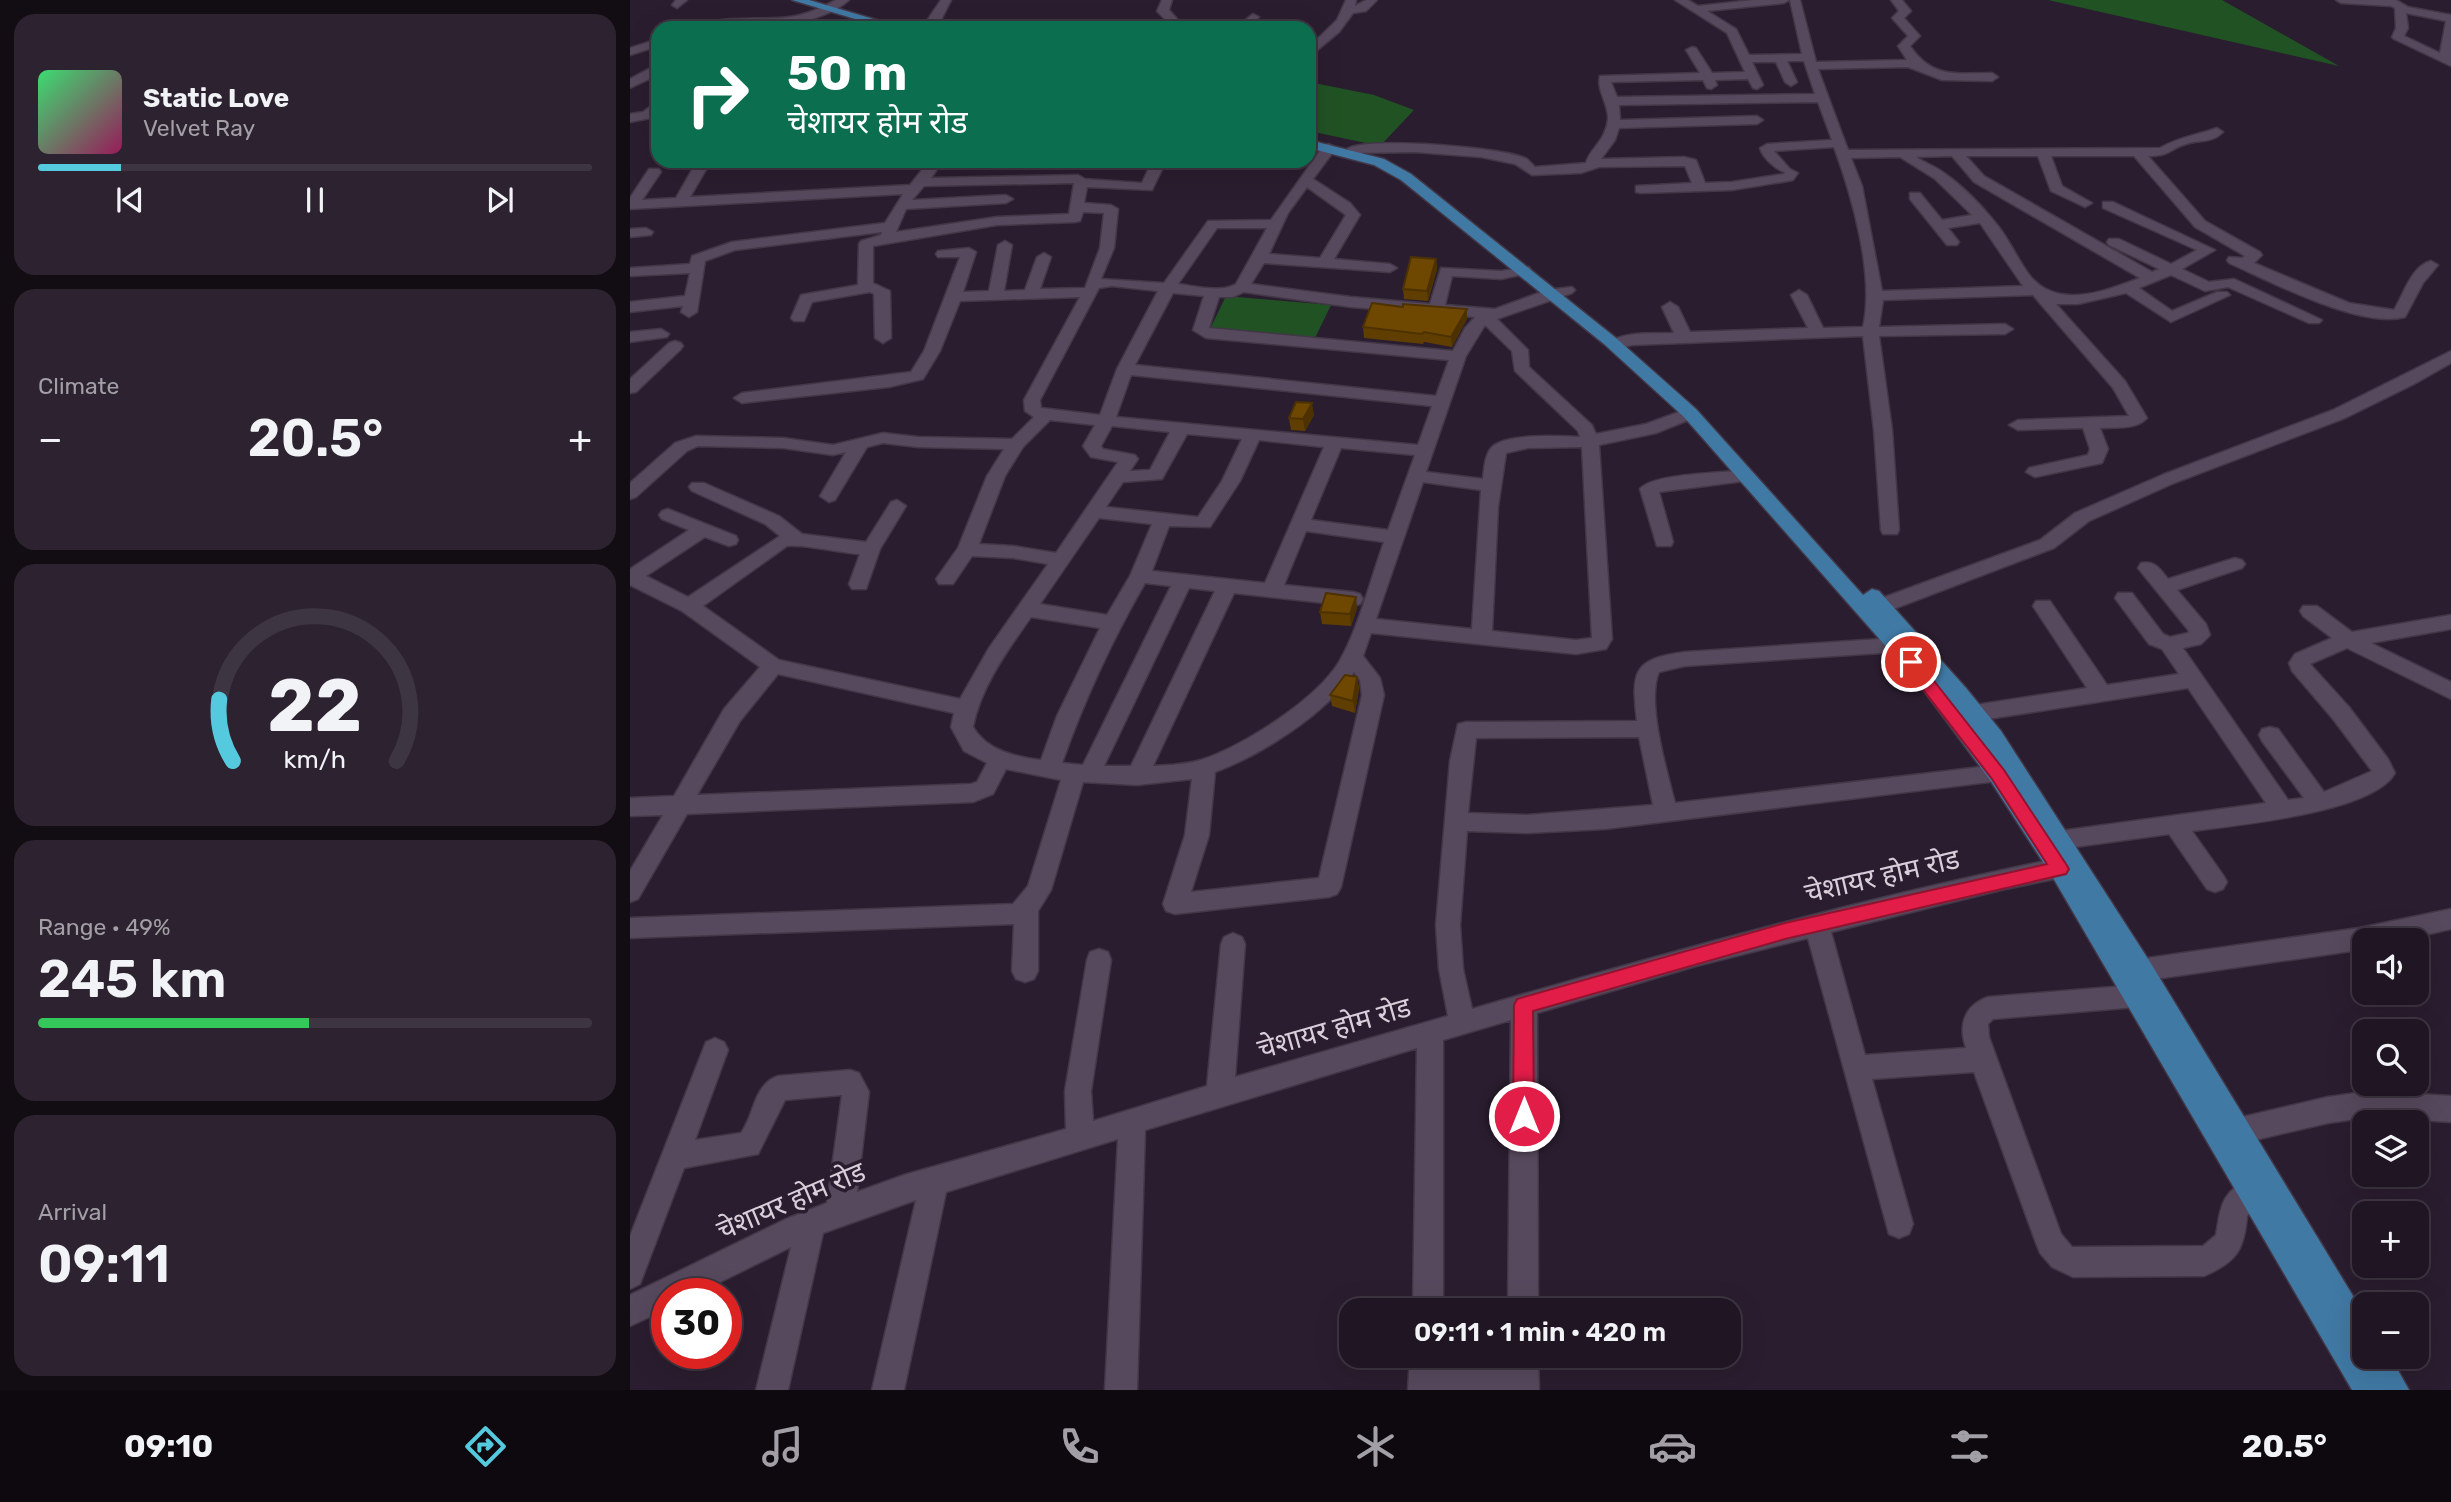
<!DOCTYPE html>
<meta charset="utf-8">
<style>
body{margin:0;font-family:Rubik,"Noto Sans Devanagari",sans-serif;background:#2d2330;color:#f1f3f6;height:100vh;display:flex;flex-direction:column;font-size:26px;white-space:nowrap}
*{box-sizing:border-box;margin:0}
p{font-size:23px;color:#a29fa6}
.icon{flex:none;width:38px;height:38px;fill:none;stroke:currentColor;stroke-width:2;stroke-linecap:round;stroke-linejoin:round}
.map{position:relative;flex:1;overflow:hidden}
.drawer{display:flex;flex-direction:column;gap:14px;padding:14px;background:#120c13;width:630px}
.drawer>*{flex:none}
.hud{position:absolute;left:21px;top:21px;width:665px;height:147px;border-radius:21px;box-shadow:0 7px 28px #0002,0 0 0 2px #3d3541;background:#0b6e4f;color:#fff;overflow:hidden}
.buttons{position:absolute;left:1722px;top:928px;display:grid;gap:14px}
.buttons a{display:grid;place-items:center;width:77px;height:77px;border-radius:14px;background:#201623;box-shadow:0 7px 28px #0002,0 0 0 2px #3d3541;font-size:35px}
.speed{position:absolute;left:21px;top:1278px;display:flex;gap:14px;font-size:35px;font-weight:700;text-align:center}
.speed>*{display:grid;place-content:center;width:91px;height:91px;border-radius:50%;background:#201623;box-shadow:0 7px 28px #0002,0 0 0 2px #3d3541;line-height:1}
.speed .limit{border:10px solid #d22;background:#fff;color:#111}
.pin{position:absolute;display:grid;place-items:center;width:60px;height:60px;color:#fff;margin:-30px;border:4px solid #fff;border-radius:50%;box-shadow:0 2px 7px #0007}
.me{position:absolute;width:77px;margin:-38px;rotate:0deg;stroke-linejoin:round;filter:drop-shadow(0 0 5px #0008)}
.turn{display:flex;align-items:center;gap:24px;height:147px;padding:0 21px;font-size:32px}
.turn .icon{width:91px;height:91px;stroke-width:2.5}
.turn b{display:block;font-size:49px;line-height:60px}
.big{font-size:52px;font-weight:600;line-height:1.1}
.drawer .tile{flex:1;display:flex;flex-direction:column;justify-content:center;gap:10px;min-width:0;padding:0 24px;border-radius:21px;background:#2d2330}
.drawer .dial{align-items:center;gap:0}
.dial svg{height:182px;overflow:visible;fill:none;stroke:#3d3541;stroke-width:7;stroke-linecap:round;text-anchor:middle}
.dial text{fill:#f1f3f6;stroke:none}
.song{display:flex;align-items:center;gap:21px}
.cover{width:84px;height:84px;border-radius:10px;background:linear-gradient(135deg,hsl(140 70% 55%),hsl(330 70% 35%))}
.played{height:7px;border-radius:4px;background:linear-gradient(90deg,#55cadf 15%,#3d3541 15%)}
.keys{display:flex;justify-content:space-around;direction:ltr}
.heat{display:flex;justify-content:space-between;align-items:center;font-size:38px;direction:ltr}
.charge{height:10px;border-radius:5px;background:linear-gradient(90deg,#34c759 49%,#3d3541 0)}
.trip{position:absolute;left:709px;top:1298px;width:402px;height:70px;border-radius:21px;background:#201623;box-shadow:0 7px 28px #0002,0 0 0 2px #3d3541;font-weight:600;line-height:70px;text-align:center}
.tabs{display:flex;height:112px;justify-content:space-around;align-items:center;background:#0d090e;color:#a29fa6}
.tabs .icon{width:49px;height:49px}
.tabs .current{color:#55cadf}
.tabs b{font-size:32px;color:#f1f3f6}
main{display:flex;flex:1;min-height:0}
.map>svg:first-child{display:block}
.green{fill:#215224}
.lines{fill:none;stroke-linecap:round;stroke-linejoin:round}
.minor-casing{stroke:#423746;stroke-width:3}
.major-casing{stroke:#423746;stroke-width:3}
.minor{fill:#57495d;fill-rule:evenodd}
.major{fill:#4079a4;fill-rule:evenodd}
.wall{fill:#5f3e00}
.shaded-wall{fill:#4d3200}
.building{fill:#6e4800;stroke:#4d3200;stroke-width:2}
.route{fill:#e11d48;stroke:#92132f;stroke-width:2}
.labels{text-anchor:middle;dominant-baseline:central;stroke-width:7;stroke-linejoin:round;paint-order:stroke}
.near-street-label{font-size:28px;fill:#d8cfdb;stroke:#2a1d2f}
</style>
<main>
<section class="drawer">
<div class="tile">
<div class="song"><i class="cover"></i><div><b>Static Love</b><p>Velvet Ray</p></div></div>
<div class="played"></div>
<div class="keys"><svg class="icon" aria-label="previous" viewBox="0 0 24 24"><path d="M18 5L8 12l10 7zM5 5v14"/></svg><svg class="icon" aria-label="pause" viewBox="0 0 24 24"><path d="M8 5v14M16 5v14"/></svg><svg class="icon" aria-label="next" viewBox="0 0 24 24"><path d="M6 5l10 7-10 7zM19 5v14"/></svg></div>
</div>
<div class="tile"><p>Climate</p>
<div class="heat"><a>−</a><b class="big">20.5°</b><a>+</a></div>
</div>
<div class="tile dial"><svg viewBox="0 0 100 80">
<path d="M14 69A42 42 0 1 1 86 69"/>
<path d="M14 69A42 42 0 0 1 8 42" stroke="#55cadf"/>
<text x="50" y="56" font-size="32" font-weight="700">22</text>
<text x="50" y="72" font-size="11">km/h</text>
</svg></div>
<div class="tile"><p>Range · 49%</p><b class="big">245 km</b><div class="charge"></div></div>
<div class="tile"><p>Arrival</p><b class="big">09:11</b></div>
</section>
<div class="map">
<svg width="1821" height="1390" viewBox="0 0 1821 1390">
<rect width="100%" height="100%" fill="#2a1d2f"/>
<!-- green -->
<path class="green" d="M1418 0H1592L1709 66Z
M679 82 744 95 784 110 750 146 679 131Z
M596 296 701 305 685 338 580 329Z"/>
<g class="lines">
<!-- minor casing -->
<g class="minor-casing">
<path id="minor" d="M46 0H57L47 8 42 5Z
M206 0H219C185 31 110 28 65 28 85 14 134 21 159 17 176 15 191 8 206 0Z
M311 0H321L308 26 292 28Z
M532 0H542L539 10 548 20 569 28C550 28 540 26 527 11Z
M716 0H726L725 6 736 0H747L736 11 723 13 709 32 679 57V47L707 20Z
M1045 0H1058L1068 6 1123 0H1159L1154 3 1077 11 1106 29 1119 55 1172 54 1160 0H1170L1186 62 1277 60 1268 46 1278 36 1262 18 1269 11 1261 0H1272L1281 11 1274 18 1290 36 1280 46C1303 79 1325 73 1362 73L1368 77 1362 81 1312 80 1278 67 1188 69 1218 150 1530 148C1549 137 1567 135 1587 128L1593 132C1581 144 1570 139 1556 144 1539 149 1541 156 1518 156L1575 221 1630 252 1632 255 1624 263 1719 303 1764 310C1774 294 1781 266 1801 261L1808 265 1793 283 1775 317C1730 329 1642 282 1599 263L1597 260 1599 257 1612 258 1615 256 1565 227 1504 156H1421L1432 186 1462 203 1455 207 1421 191 1408 156H1336L1354 176 1522 272 1529 269 1479 245 1477 242 1479 239H1489L1541 264 1567 250 1473 208V202H1483L1585 250 1552 269 1579 282 1604 279 1692 320 1689 323H1679L1598 287 1575 291 1541 275 1509 288 1542 311 1587 292H1597L1600 295 1541 322 1496 293 1448 304H1426L1495 381 1517 418C1506 430 1486 427 1470 428L1478 449 1472 463 1405 477 1396 472 1399 468 1458 455 1460 449 1453 428 1388 430 1379 425 1388 420 1499 416 1483 388 1403 295 1253 300 1249 327 1375 324 1383 329 1375 334 1249 336 1262 430 1269 530 1267 534H1253L1251 530 1244 430 1233 336 1002 345 984 350 976 345C991 330 1024 334 1044 333L1032 307 1040 302 1048 307 1060 332 1178 328 1161 295 1169 290 1177 295 1193 328 1233 327C1245 276 1222 196 1204 147L1144 151 1160 169 1168 173 1163 180 1158 181 1102 190 1011 193 1006 192V186L1062 183 1055 166 969 167 951 173 902 175 885 164 851 157 785 152 724 153 717 149C734 136 876 147 897 159 898 160 904 166 905 167L956 163C960 148 976 141 978 119 979 105 966 89 970 76L1070 73 1056 50 1062 47 1066 48 1082 73 1115 72 1097 33ZM1157 61H1174L1185 94 987 97 981 82 1073 80 1077 88 1081 89 1087 85 1085 80 1118 79 1123 88 1127 89 1133 85 1122 62H1146L1155 82 1161 86 1167 82ZM1188 102 1202 140 1137 144 1130 148C1132 157 1146 170 1155 172L1154 174 1102 182 1075 183 1066 160 1054 157 971 159 985 140 989 128 1127 124 1133 120 1127 116 990 120 989 105ZM1322 156 1344 182 1510 278C1475 291 1428 310 1400 276 1388 260 1380 241 1368 226 1353 207 1333 186 1314 173 1305 166 1295 163 1286 157ZM1270 157 1305 179 1342 215 1312 220 1290 193H1280V199L1317 245H1327L1329 242 1318 228 1350 223 1393 286 1252 291 1232 186 1221 158Z
M1706 0H1766L1778 7 1821 15V66L1764 39 1762 37 1766 28 1765 8 1761 6 1711 3ZM1776 13 1816 21 1810 53 1774 36 1778 28Z
M623 14 629 17 618 28H605Z
M412 24 416 25 418 28H406Z
M28 39V46L0 55V48Z
M28 64V75L0 88V79Z
M28 101V112L21 118 0 122V114L13 112Z
M699 144 706 148 683 179 720 203 730 215 704 259 760 264 767 268 760 272 634 263 621 284 721 297 800 304 811 268 871 271 899 267 901 270 899 273 871 279 822 276 815 305 865 309 917 290 942 287 945 290 942 293 867 319 898 350 899 367 962 425 966 434 1016 424 1060 408 1068 413 1066 417 1026 433 969 445 982 639 976 649 946 654 741 633 733 656 750 678 754 695 711 887 707 894 699 897 545 914 536 911 533 904 555 835 562 779 507 785 453 782 421 890 408 911V971L404 979 395 982 386 979 382 971 384 924 0 938V918L383 904 398 886 431 780 376 769 363 794 343 802 57 814 8 899 0 902V871L33 815 0 816V798L44 796 94 709 130 667 52 611 0 585V569L59 530 32 519 29 515 32 511 38 509 106 536 108 540 106 544 99 546 75 537 16 576 58 597 150 536 135 524 62 491 59 487 62 483H74L149 516 172 534 236 542 261 502 267 500 276 506 250 549 236 589H222L219 584 230 554C209 553 176 544 157 546L73 606 149 660 330 699 359 648 418 564 383 558 342 556 323 584H309L306 579 328 548 357 476 374 449 288 447 253 443 237 447 205 500 199 502 190 496 216 452 203 455 153 448 68 446 57 451 6 497 0 499V483L45 443 66 436 153 438 203 445 253 433 288 437 382 439 404 417 395 411 394 400 450 297 330 301 310 351 293 379 259 387 112 403 104 398 112 393 281 372 294 351 330 257H308L306 254 308 251 339 248 346 252 333 292 359 291 368 245 375 241 382 245 374 291 395 290 407 257 414 253 421 257 410 289 455 288 470 248 474 213 453 212 450 221 445 222 367 225 243 246V283L260 291 261 338 253 343 245 338 244 294 240 292 182 302 174 321H164L161 318 171 295 228 285 229 244 231 241 251 235 252 232 105 250 75 261 67 312 59 317 51 312 53 306 0 312V302L55 296 60 273 0 276V268L60 264 62 256 102 242 255 223 273 194 0 209V198L19 169H29L31 172 12 200 46 198 67 161H81L60 197 280 185 299 161H313L301 178 448 175 455 179 512 183 522 161H536L522 190 457 187 454 203 481 205 488 209 484 248 471 279 534 283 578 221 641 220 694 145ZM444 183 439 214 367 217 266 232 276 209 376 203 383 199 376 195 282 200 294 186ZM677 187 716 215 690 258 639 254 658 213ZM587 228H637L606 284C591 293 565 286 548 284ZM482 286 528 291 487 369 470 415 411 408 410 400 469 288ZM614 292 721 307 845 317 835 328 823 351 579 328 589 297H603ZM543 293 574 296 563 330 576 338 819 360 806 396 505 365ZM855 325 882 351 885 371 948 431 950 437C930 436 876 433 862 447 855 454 854 469 853 479L796 472 836 356ZM501 375 802 406 788 445 486 417ZM420 420 465 425 453 446 461 457 488 462 426 553 383 546 349 544 375 476 393 447ZM482 426 540 432 520 470 500 471 508 459 505 455 473 449 471 446ZM557 434 612 439 592 481 568 517 476 507 493 482 532 479ZM629 440 694 447 635 583 522 571 539 526 580 527 610 481ZM952 447 962 638 946 640 862 631 868 507 876 453 898 448ZM711 448 785 455 758 530 681 520ZM793 482 851 490 842 629 746 619ZM469 518 522 524 500 576 477 615 410 604ZM676 531 754 542C741 578 728 630 709 662 686 700 613 746 571 760 555 765 539 765 523 766L604 593 723 606 730 604 733 599 730 594 723 592 654 585ZM515 583 541 586 453 765 432 763C454 701 482 640 515 583ZM559 588 585 591 501 766H474ZM401 617 470 628 427 716 411 760C385 757 356 750 343 727 351 686 378 650 401 617ZM724 672 730 680 732 695 689 878 561 892 579 835 585 772C631 755 696 714 724 672ZM148 674 324 713 321 727 334 751 357 763 347 782 341 784 67 795 110 721Z
M16 228 23 232 21 235 0 237V229Z
M31 329 39 334 37 337 0 342V332Z
M45 341 51 343 53 346 51 349 6 392 0 393V379L39 343Z
M1821 351V363L1784 384 1715 418 1544 483 1459 521 1424 548 1258 611H1244L1241 606 1244 601 1410 540 1445 513 1532 475 1703 410Z
M1116 470 1122 472 1125 476 1122 480 1029 492 1043 542 1041 546H1027L1010 489C1023 473 1094 473 1116 470Z
M1605 558 1612 560 1615 564 1612 568 1547 590 1576 624 1580 635 1571 644 1553 648 1658 800 1674 798 1632 741 1629 735 1632 729 1640 727 1648 729 1694 792 1742 771 1703 719 1662 671 1659 663 1665 654 1702 638 1673 616 1670 611 1673 606H1687L1722 632 1821 615V629L1741 643 1821 682V699L1717 648 1680 664 1719 707 1758 759 1765 773C1743 813 1606 825 1562 831L1593 875 1597 882 1593 889 1585 892 1577 889 1539 834 1430 849 1422 847 1418 840 1422 833 1430 831 1636 803 1558 688 1345 721 1337 719 1334 713 1337 707 1345 705 1457 688 1403 606 1406 601H1420L1477 685 1549 674 1532 649 1519 644 1485 598 1488 593H1502L1533 634 1540 637 1558 633 1559 631 1508 568 1511 563C1525 560 1530 569 1538 579Z
M1266 638 1273 640 1276 645 1273 650 1266 652 1055 666 1029 672C1016 702 1037 771 1045 803L1368 765 1376 768 1379 774 1376 780 975 829 897 833 837 831 830 925 833 969 842 1009C1042 951 1240 896 1444 855L1452 858 1456 865 1452 872 1444 875 1375 889 1201 932 1235 1055 1336 1048C1328 1025 1334 1006 1358 997L1507 985 1516 988 1520 996 1516 1004 1507 1007 1363 1019 1358 1024 1359 1037 1431 1234 1442 1247 1573 1246 1586 1235C1591 1206 1591 1191 1622 1178L1632 1182 1636 1192 1632 1202 1617 1216C1614 1251 1606 1262 1574 1276L1443 1277 1422 1267 1410 1253 1406 1243 1344 1072 1242 1079 1283 1224 1279 1234 1269 1238 1259 1234 1178 938 1066 966 907 1013 908 1311H878L881 1020 813 1040V1311H783L787 1048 515 1130 507 1390H475L488 1139 316 1192 274 1390H242L286 1200 193 1233 158 1390H126L161 1247 68 1293H37V1309L0 1326V1295L156 1219 197 1203 212 1095 155 1100 128 1154 54 1168 10 1284 0 1289V1236L76 1042 85 1038 94 1042 98 1050 65 1140 111 1133C125 1114 123 1085 148 1076L220 1070 229 1073 239 1092 227 1192 274 1175 436 1129 435 1091 457 960 460 952 469 949 478 952 481 960 461 1091 463 1121 577 1086 591 944 594 937 603 933 612 937 615 944 605 1077 818 1016 809 969 806 925 820 761 828 724 836 722 1007 721C1001 671 1003 659 1055 652ZM1009 737 1023 805 897 815 838 813 846 738Z
M1821 909V929L1773 940H1734V948L1729 950 1511 981 1502 978 1498 970 1502 962 1511 959 1729 928Z
M1740 1091 1821 1096V1122L1740 1117 1698 1123 1608 1144 1598 1140 1594 1131 1598 1122 1608 1118 1698 1097Z
M780 1356H810V1360H878V1356H908L909 1390H778Z"/>
</g>
<!-- major casing -->
<g class="major-casing">
<path id="major" d="M162 0H179L274 28H255Z
M679 140 754 159 781 174 986 338 1066 409 1233 595 1242 589 1249 591 1336 688 1371 731 1520 962 1734 1314V1356H1760L1779 1390H1722L1422 876 1360 780 1289 684 1054 417 974 344 771 180 744 165 679 148Z"/>
</g>
<!-- minor -->
<use href="#minor" class="minor"/>
<!-- major -->
<use href="#major" class="major"/>
</g>
<!-- wall -->
<path class="wall" d="M806 259 807 269 798 301 774 299 773 289Z
M837 309V319L822 347 794 342 793 344 734 338 733 327Z
M684 415 675 431 661 430 659 418Z
M727 608 721 626 692 624 690 612Z
M727 677 729 689 725 713 702 706 700 695Z"/>
<!-- shaded-wall -->
<path class="shaded-wall" d="M806 259 807 269 798 301 797 291Z
M837 309V319L822 347 821 337Z
M682 403 684 415 675 431 673 419Z
M726 597 727 608 721 626 720 614Z
M727 677 729 689 725 713 723 701Z"/>
<!-- building -->
<path class="building" d="M781 257 806 259 797 291 773 289Z
M742 303 773 307V304L837 309 821 337 794 332 792 334 733 327Z
M666 402 682 403 673 419 659 418Z
M696 593 726 597 720 614 690 612Z
M715 675 727 677 723 701 700 695Z"/>
<!-- route -->
<path class="route" d="M1281 656 1286 658 1374 770 1436 864 1439 869 1436 874 1155 939 903 1011 904 1116 901 1123 894 1126 886 1123 883 1116 884 1005 887 999 1155 923 1417 864 1362 779 1275 666 1273 662 1275 658Z"/>
<g class="labels">
<!-- near-street labels -->
<g class="near-street-label">
<text transform="translate(1252 876) rotate(-13)">चेशायर होम रोड</text>
<text transform="translate(704 1028) rotate(-16)">चेशायर होम रोड</text>
<text transform="translate(161 1201) rotate(-23)">चेशायर होम रोड</text>
</g>
</g>
</svg>
<div class="buttons">
<a><svg class="icon" aria-label="sound" viewBox="0 0 24 24"><path d="M4 9h4l5-4v14l-5-4H4zM17 9q2 3 0 6"/></svg></a>
<a><svg class="icon" aria-label="search" viewBox="0 0 24 24"><circle cx="10" cy="10" r="6"/><path d="M15 15l6 6"/></svg></a>
<a><svg class="icon" aria-label="layers" viewBox="0 0 24 24"><path d="M12 4l9 5-9 5-9-5zM3 14l9 5 9-5"/></svg></a>
<a>+</a>
<a>−</a>
</div>
<div class="speed"><div class="limit">30</div></div>
<div class="pin" style="left:1281px;top:662px;background:#d93025"><svg class="icon" aria-label="arrive" viewBox="0 0 24 24"><path d="M6 21V4h12l-3 4 3 4H6"/></svg></div>
<svg class="me" style="left:894px;top:1116px" viewBox="-20 -20 40 40"><circle r="17" fill="#e11d48" stroke="#fff" stroke-width="3"/><path d="M0-11L8 9 0 5-8 9z" fill="#fff"/></svg>
<div class="trip">09:11 · 1 min · 420 m</div>
<div class="hud">
<div class="turn"><svg class="icon" aria-label="right" viewBox="0 0 24 24"><path d="M7 20v-9h11M14 6l5 5-5 5"/></svg><div><b>50 m</b>चेशायर होम रोड</div></div>
</div>
</div>
</main>
<nav class="tabs">
<b>09:10</b>
<svg class="icon current" aria-label="directions" viewBox="0 0 24 24"><path d="M12 3l9 9-9 9-9-9zM9 14v-3h6M13 9l2 2-2 2"/></svg>
<svg class="icon" aria-label="music" viewBox="0 0 24 24"><path d="M9 18V5l10-2v13"/><circle cx="6" cy="18" r="3"/><circle cx="16" cy="16" r="3"/></svg>
<svg class="icon" aria-label="phone" viewBox="0 0 24 24"><path d="M5 4h4l2 5-3 2q2 4 5 5l2-3 5 2v4C11 20 4 13 5 4z"/></svg>
<svg class="icon" aria-label="climate" viewBox="0 0 24 24"><path d="M12 3v18M4 7l16 10M4 17L20 7"/></svg>
<svg class="icon" aria-label="car" viewBox="0 0 24 24"><path d="M5 17H2v-5l4-1 3-4h7l3 4 3 1v5h-3M9 17h6M6 11h13"/><circle cx="7" cy="17" r="2"/><circle cx="17" cy="17" r="2"/></svg>
<svg class="icon" aria-label="filters" viewBox="0 0 24 24"><path d="M4 7h16M4 17h16"/><circle cx="9" cy="7" r="2"/><circle cx="15" cy="17" r="2"/></svg>
<b>20.5°</b>
</nav>
